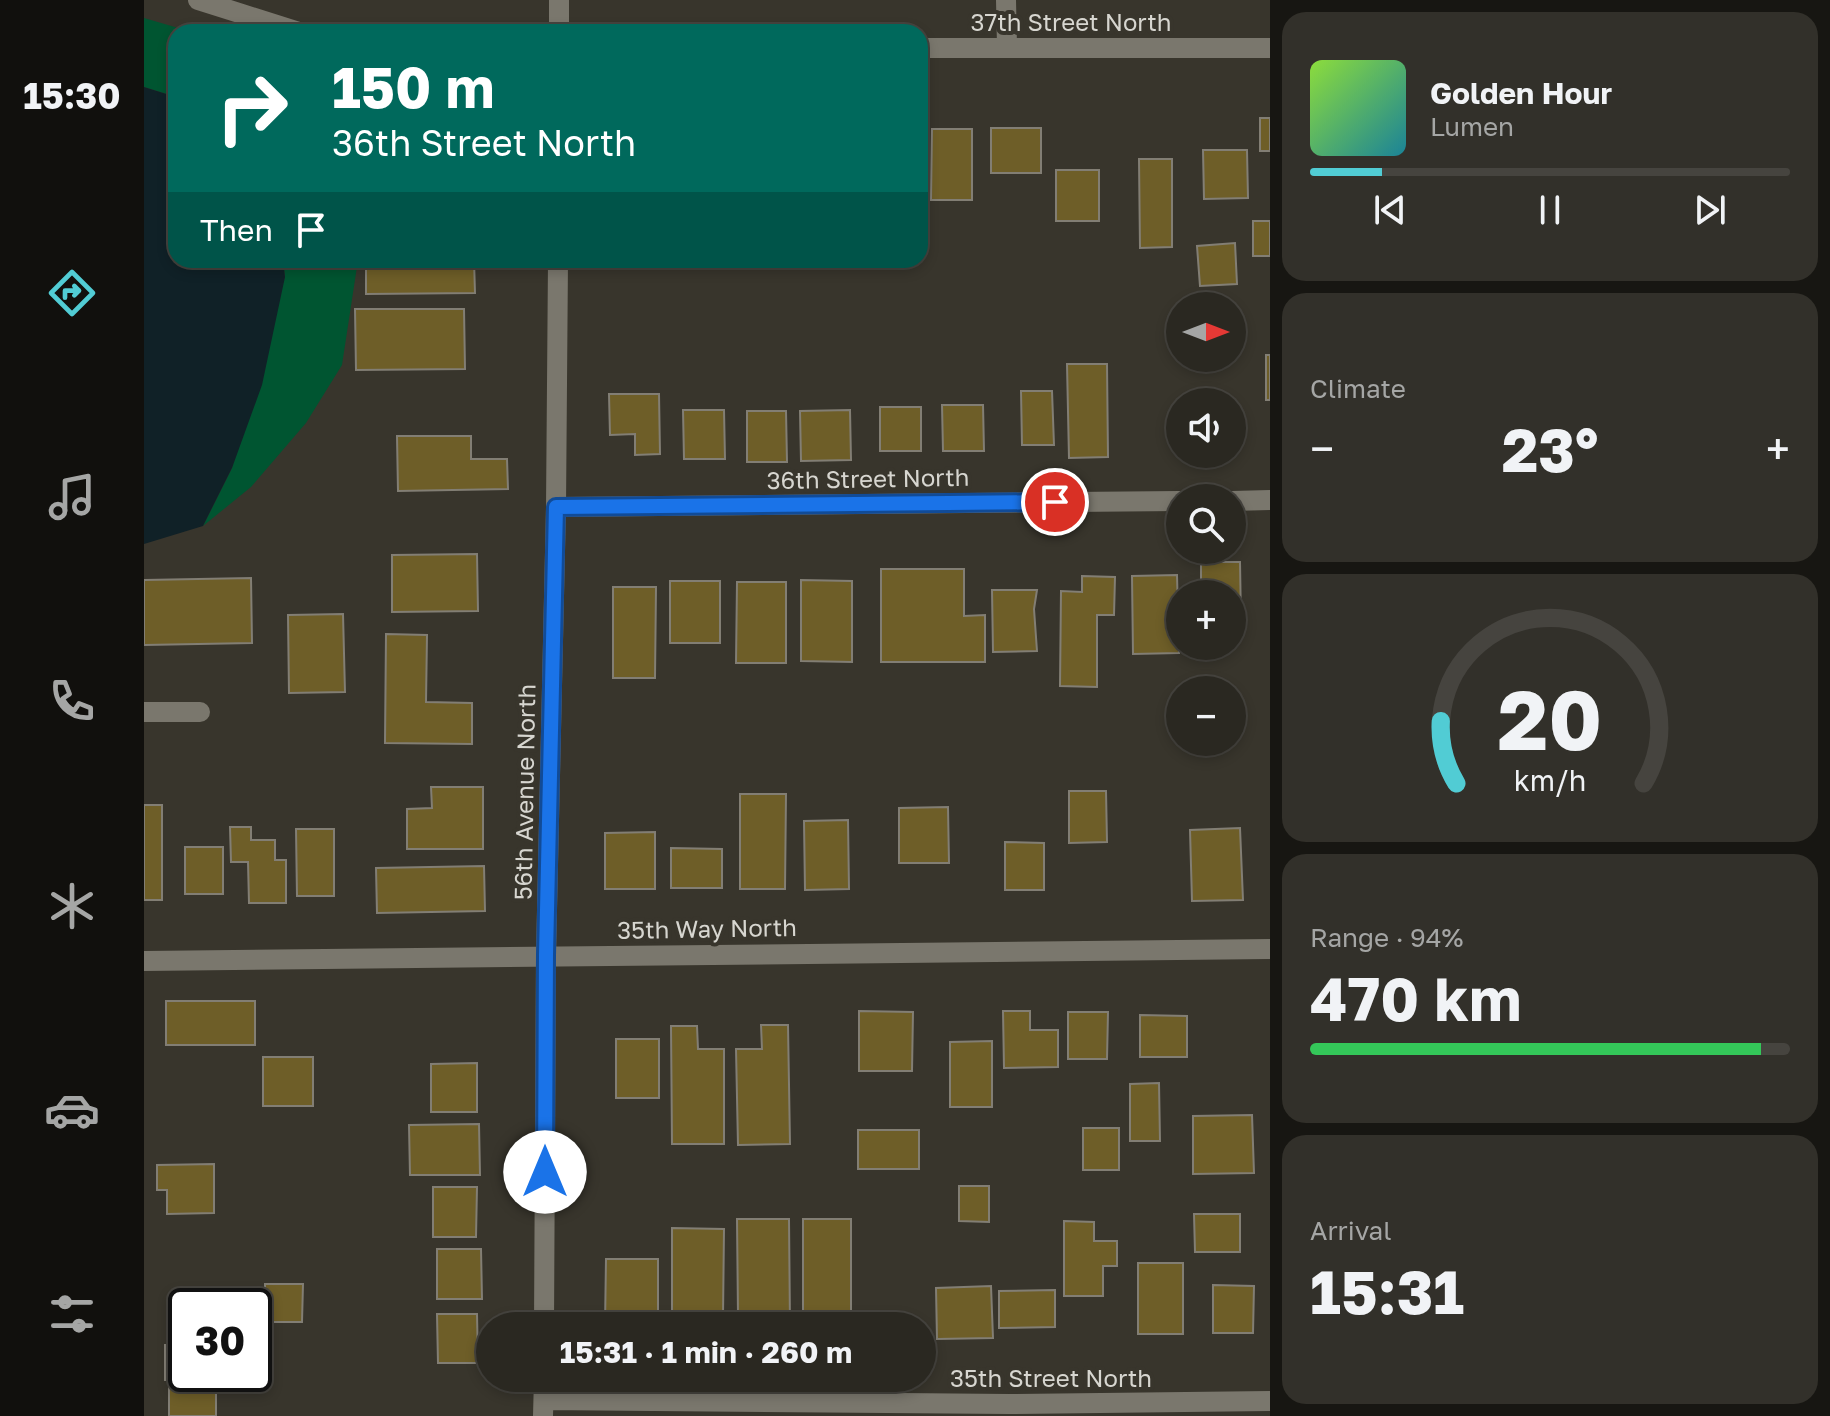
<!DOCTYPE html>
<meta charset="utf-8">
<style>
body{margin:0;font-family:"Golos Text",sans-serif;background:#32302a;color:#f1f3f6;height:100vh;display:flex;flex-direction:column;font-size:30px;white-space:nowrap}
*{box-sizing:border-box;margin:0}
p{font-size:26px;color:#a5a6a5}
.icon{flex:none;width:44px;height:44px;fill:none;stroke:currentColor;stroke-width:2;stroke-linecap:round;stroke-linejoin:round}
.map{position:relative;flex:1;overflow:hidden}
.details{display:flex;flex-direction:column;gap:12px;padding:12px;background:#171612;width:560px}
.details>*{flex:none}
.guide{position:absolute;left:24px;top:24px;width:760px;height:244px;border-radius:24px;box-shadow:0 4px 12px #0003,0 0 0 2px #46443f;background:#00695c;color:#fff;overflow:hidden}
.needle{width:52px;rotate:90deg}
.buttons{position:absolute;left:1022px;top:292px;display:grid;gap:16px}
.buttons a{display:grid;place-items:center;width:80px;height:80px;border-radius:50%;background:#2a2821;box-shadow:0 4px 12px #0003,0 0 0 2px #46443f;font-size:40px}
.speed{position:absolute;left:24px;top:1288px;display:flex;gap:16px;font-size:40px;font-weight:700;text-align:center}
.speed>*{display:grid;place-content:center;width:104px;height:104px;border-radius:50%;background:#2a2821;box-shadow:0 4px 12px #0003,0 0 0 2px #46443f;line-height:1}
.speed .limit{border:4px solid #111;border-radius:12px;background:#fff;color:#111}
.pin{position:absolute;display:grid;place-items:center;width:68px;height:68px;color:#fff;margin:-34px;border:4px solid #fff;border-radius:50%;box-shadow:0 2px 8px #0007}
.me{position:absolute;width:88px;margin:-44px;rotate:0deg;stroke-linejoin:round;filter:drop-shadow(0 0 6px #0008)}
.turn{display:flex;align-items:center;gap:28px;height:168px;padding:0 32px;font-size:36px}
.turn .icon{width:104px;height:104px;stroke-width:2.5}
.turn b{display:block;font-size:56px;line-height:68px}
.then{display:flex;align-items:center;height:76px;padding:0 32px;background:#0003;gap:16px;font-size:30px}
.big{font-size:60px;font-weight:700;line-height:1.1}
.details .card{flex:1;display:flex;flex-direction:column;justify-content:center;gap:12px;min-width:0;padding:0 28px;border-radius:24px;background:#32302a}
.details .dial{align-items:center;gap:0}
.dial svg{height:208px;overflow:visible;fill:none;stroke:#46443f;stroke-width:7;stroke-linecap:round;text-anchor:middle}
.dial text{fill:#f1f3f6;stroke:none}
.song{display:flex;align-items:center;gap:24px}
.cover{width:96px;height:96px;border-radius:12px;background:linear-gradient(135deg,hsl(90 70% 55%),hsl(190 70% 35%))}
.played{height:8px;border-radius:4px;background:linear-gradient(90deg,#51ccd4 15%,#46443f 15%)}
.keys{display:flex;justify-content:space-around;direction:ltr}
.heat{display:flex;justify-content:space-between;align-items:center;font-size:44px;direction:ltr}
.charge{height:12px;border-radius:6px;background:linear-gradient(90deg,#34c759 94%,#46443f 0)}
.trip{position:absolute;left:332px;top:1312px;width:460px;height:80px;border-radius:40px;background:#2a2821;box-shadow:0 4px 12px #0003,0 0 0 2px #46443f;font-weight:700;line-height:80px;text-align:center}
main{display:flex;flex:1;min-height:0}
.tab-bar{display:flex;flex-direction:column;width:144px;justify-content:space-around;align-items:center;background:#11100d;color:#a5a6a5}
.tab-bar .icon{width:56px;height:56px}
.tab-bar .selected{color:#51ccd4}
.tab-bar b{font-size:36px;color:#f1f3f6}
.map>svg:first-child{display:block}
.green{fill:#005531}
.water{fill:#102127}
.building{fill:#6e5e28;stroke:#827e74;stroke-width:2}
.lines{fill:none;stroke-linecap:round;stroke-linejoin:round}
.street{stroke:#7a776d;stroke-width:20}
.route-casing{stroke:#114b97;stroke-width:20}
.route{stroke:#1a73e8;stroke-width:14}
.labels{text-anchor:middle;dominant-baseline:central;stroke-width:8;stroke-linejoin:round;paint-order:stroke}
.street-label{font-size:24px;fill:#d7d6d0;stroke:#38352c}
</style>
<main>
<nav class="tab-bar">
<b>15:30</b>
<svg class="icon selected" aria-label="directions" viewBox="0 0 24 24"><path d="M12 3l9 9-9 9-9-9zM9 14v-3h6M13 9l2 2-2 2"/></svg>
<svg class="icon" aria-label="music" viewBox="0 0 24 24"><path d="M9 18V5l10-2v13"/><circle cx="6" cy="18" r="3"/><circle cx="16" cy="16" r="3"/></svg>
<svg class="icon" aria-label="phone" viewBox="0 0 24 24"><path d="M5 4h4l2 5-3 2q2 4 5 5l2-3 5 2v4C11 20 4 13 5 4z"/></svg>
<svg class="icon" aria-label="climate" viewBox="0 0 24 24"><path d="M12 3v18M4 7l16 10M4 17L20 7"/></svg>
<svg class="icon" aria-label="car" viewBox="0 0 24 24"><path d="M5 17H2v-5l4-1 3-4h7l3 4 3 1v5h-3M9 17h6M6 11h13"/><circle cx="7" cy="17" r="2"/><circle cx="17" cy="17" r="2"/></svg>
<svg class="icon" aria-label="filters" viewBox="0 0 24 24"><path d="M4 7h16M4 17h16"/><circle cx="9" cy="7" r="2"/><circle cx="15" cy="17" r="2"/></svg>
</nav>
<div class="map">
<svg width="1126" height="1416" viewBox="0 0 1126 1416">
<rect width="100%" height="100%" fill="#38352c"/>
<!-- green -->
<path class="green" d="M0 18 48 32H32V97L0 87Z
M139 260H214L198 365 162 423 107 487 59 526 88 468 141 277Z"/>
<!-- water -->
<path class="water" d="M0 87 32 97V260H139L141 277 118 385 88 468 59 526 0 544Z"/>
<!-- building -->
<path class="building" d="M1116 118H1126V151H1116Z
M847 128H897V173H847Z
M788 129H828V200H787Z
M1059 150H1103L1104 198 1060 199Z
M995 159H1028V247L996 248Z
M912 170H955V221H912Z
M1109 221H1126V256H1109Z
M1091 243 1093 284 1056 286 1053 246Z
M222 260H330L331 293 222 294Z
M1088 307H1094L1093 356H1088Z
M211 309H320L321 369 212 370Z
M1122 355H1126V400H1122Z
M923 364H963L964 457 925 458Z
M877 391H908L910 445H878Z
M465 394H515L516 454 491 455V434L466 435Z
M798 405H839L840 451H799Z
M736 407H777V451H736Z
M539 410H580L581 459H540Z
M706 410 707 460 657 461 656 411Z
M603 411H642L643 462H603Z
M253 436H327V459H363L364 489 254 491Z
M333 554 334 611 248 612V555Z
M1057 562H1096L1097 621H1088V594H1057Z
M737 569H820V616L841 615V662H737Z
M1033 575 1035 653 989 654 988 576Z
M938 576 971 577 970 615H953V687L916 686 917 591 938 592Z
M107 578 108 643 0 645V580Z
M657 580 708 581V662L657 661Z
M526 581H576V643H526Z
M593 582H642V663H592Z
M469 587H512L511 678H469Z
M848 590H893L890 609 893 651 849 652Z
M199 614 201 692 145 693 144 615Z
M242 634 283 635 282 702 328 703V744L241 743Z
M287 787H339V849H263V809L288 808Z
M925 791H962L963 842 925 843Z
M596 794H642L641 889H596Z
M0 805H18V900H0Z
M804 807 805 863H755V808Z
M704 820 705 889 661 890 660 821Z
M86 827H107V840H131V860H142V903H105L104 862H87Z
M1096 828 1099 900 1048 901 1046 830Z
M152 829H190V896H153Z
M511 832V889H461V833Z
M861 842 900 843V890H861Z
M41 847H79V894H41Z
M527 848 578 849V888H527Z
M340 866 341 911 233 913 232 868Z
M22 1001H111V1045H22Z
M715 1011 769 1012 768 1071H715Z
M859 1011H886V1030H914V1067L860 1068Z
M924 1012H964L963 1059H924Z
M996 1015 1043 1016V1057H996Z
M617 1025H644L646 1144 594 1145 592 1049H618Z
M527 1026H553L554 1049H580V1144H528Z
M472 1039H515V1098H472Z
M848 1041V1107H806V1042Z
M119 1057H169V1106H119Z
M333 1063V1112H287V1064Z
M1015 1083 1016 1141H986V1084Z
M1108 1115 1110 1173 1049 1174V1116Z
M335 1124 336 1175H266L265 1125Z
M939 1128H975V1170H939Z
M714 1130H775V1169H714Z
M70 1164V1213L23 1214V1190H13V1165Z
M815 1186H845V1222L815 1221Z
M289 1187H333L332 1237H289Z
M1050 1214H1096V1252H1051Z
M593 1219H645L646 1326H620V1314L594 1315Z
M659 1219H707V1326H659Z
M920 1221 950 1222V1241H973V1266H959V1296H920Z
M528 1228 580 1229 579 1317H554V1326H528Z
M293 1249H337L338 1299H293Z
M462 1259H514V1326H461Z
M994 1263H1039V1334H994Z
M121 1284H159L158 1322H121Z
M1069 1285 1110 1286 1109 1333H1069Z
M847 1286 849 1338 793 1339 792 1288Z
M911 1290V1327L855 1328V1291Z
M293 1314H333L334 1363H294Z
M21 1345H42V1374H63V1380H21Z
M25 1386H72V1416H25Z"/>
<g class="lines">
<!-- street -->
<path class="street" d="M54 0 155 32
M415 0V32
M862 0 863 46
M776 48H1126
M1088 501 1126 500
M412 507 1036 501
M0 712H56
M0 961 1126 949
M400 1326 402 955 412 507 414 260
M400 1400 865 1404 1126 1401
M399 1416 400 1378"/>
</g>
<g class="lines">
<!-- route casing -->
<g class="route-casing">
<path id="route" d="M401 1172 402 955 412 507 911 502"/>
</g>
<!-- route -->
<use href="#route" class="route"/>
</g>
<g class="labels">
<!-- street labels -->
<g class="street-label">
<text x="927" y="21">37th Street North</text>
<text transform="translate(724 478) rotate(-1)">36th Street North</text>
<text transform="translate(380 792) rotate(-89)">56th Avenue North</text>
<text transform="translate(563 928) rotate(-1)">35th Way North</text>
<text x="907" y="1377">35th Street North</text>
</g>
</g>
</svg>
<div class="buttons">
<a><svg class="needle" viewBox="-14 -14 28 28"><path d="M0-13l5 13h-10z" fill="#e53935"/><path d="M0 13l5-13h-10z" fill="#a5a6a5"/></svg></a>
<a><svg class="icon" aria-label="sound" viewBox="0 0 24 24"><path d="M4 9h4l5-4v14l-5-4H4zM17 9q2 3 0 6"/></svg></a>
<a><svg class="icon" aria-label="search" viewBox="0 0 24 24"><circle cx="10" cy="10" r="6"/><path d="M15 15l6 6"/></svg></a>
<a>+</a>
<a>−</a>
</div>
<div class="speed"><div class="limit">30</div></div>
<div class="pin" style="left:911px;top:502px;background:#d93025"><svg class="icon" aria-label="arrive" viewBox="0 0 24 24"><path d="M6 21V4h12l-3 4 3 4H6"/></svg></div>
<svg class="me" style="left:401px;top:1172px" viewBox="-20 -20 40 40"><circle r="19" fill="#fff"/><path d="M0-13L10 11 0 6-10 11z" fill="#1a73e8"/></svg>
<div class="trip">15:31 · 1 min · 260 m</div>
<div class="guide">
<div class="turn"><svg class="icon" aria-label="right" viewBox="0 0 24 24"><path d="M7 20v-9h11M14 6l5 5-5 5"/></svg><div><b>150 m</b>36th Street North</div></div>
<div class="then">Then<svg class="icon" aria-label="arrive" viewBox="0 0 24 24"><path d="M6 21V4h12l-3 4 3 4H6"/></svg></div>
</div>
</div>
<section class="details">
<div class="card">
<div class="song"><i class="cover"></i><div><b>Golden Hour</b><p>Lumen</p></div></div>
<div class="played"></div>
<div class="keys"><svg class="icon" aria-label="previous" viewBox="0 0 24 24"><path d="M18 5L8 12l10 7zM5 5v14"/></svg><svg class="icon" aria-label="pause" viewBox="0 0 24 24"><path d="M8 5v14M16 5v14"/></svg><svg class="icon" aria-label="next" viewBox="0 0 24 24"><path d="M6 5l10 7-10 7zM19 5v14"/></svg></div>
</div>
<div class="card"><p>Climate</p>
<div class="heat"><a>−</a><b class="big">23°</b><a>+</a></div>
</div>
<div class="card dial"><svg viewBox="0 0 100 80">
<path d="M14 69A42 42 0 1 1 86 69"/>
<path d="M14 69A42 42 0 0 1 8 45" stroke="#51ccd4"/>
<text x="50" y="56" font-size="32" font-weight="700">20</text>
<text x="50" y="72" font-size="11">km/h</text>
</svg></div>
<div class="card"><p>Range · 94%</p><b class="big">470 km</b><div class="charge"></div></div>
<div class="card"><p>Arrival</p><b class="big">15:31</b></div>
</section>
</main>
